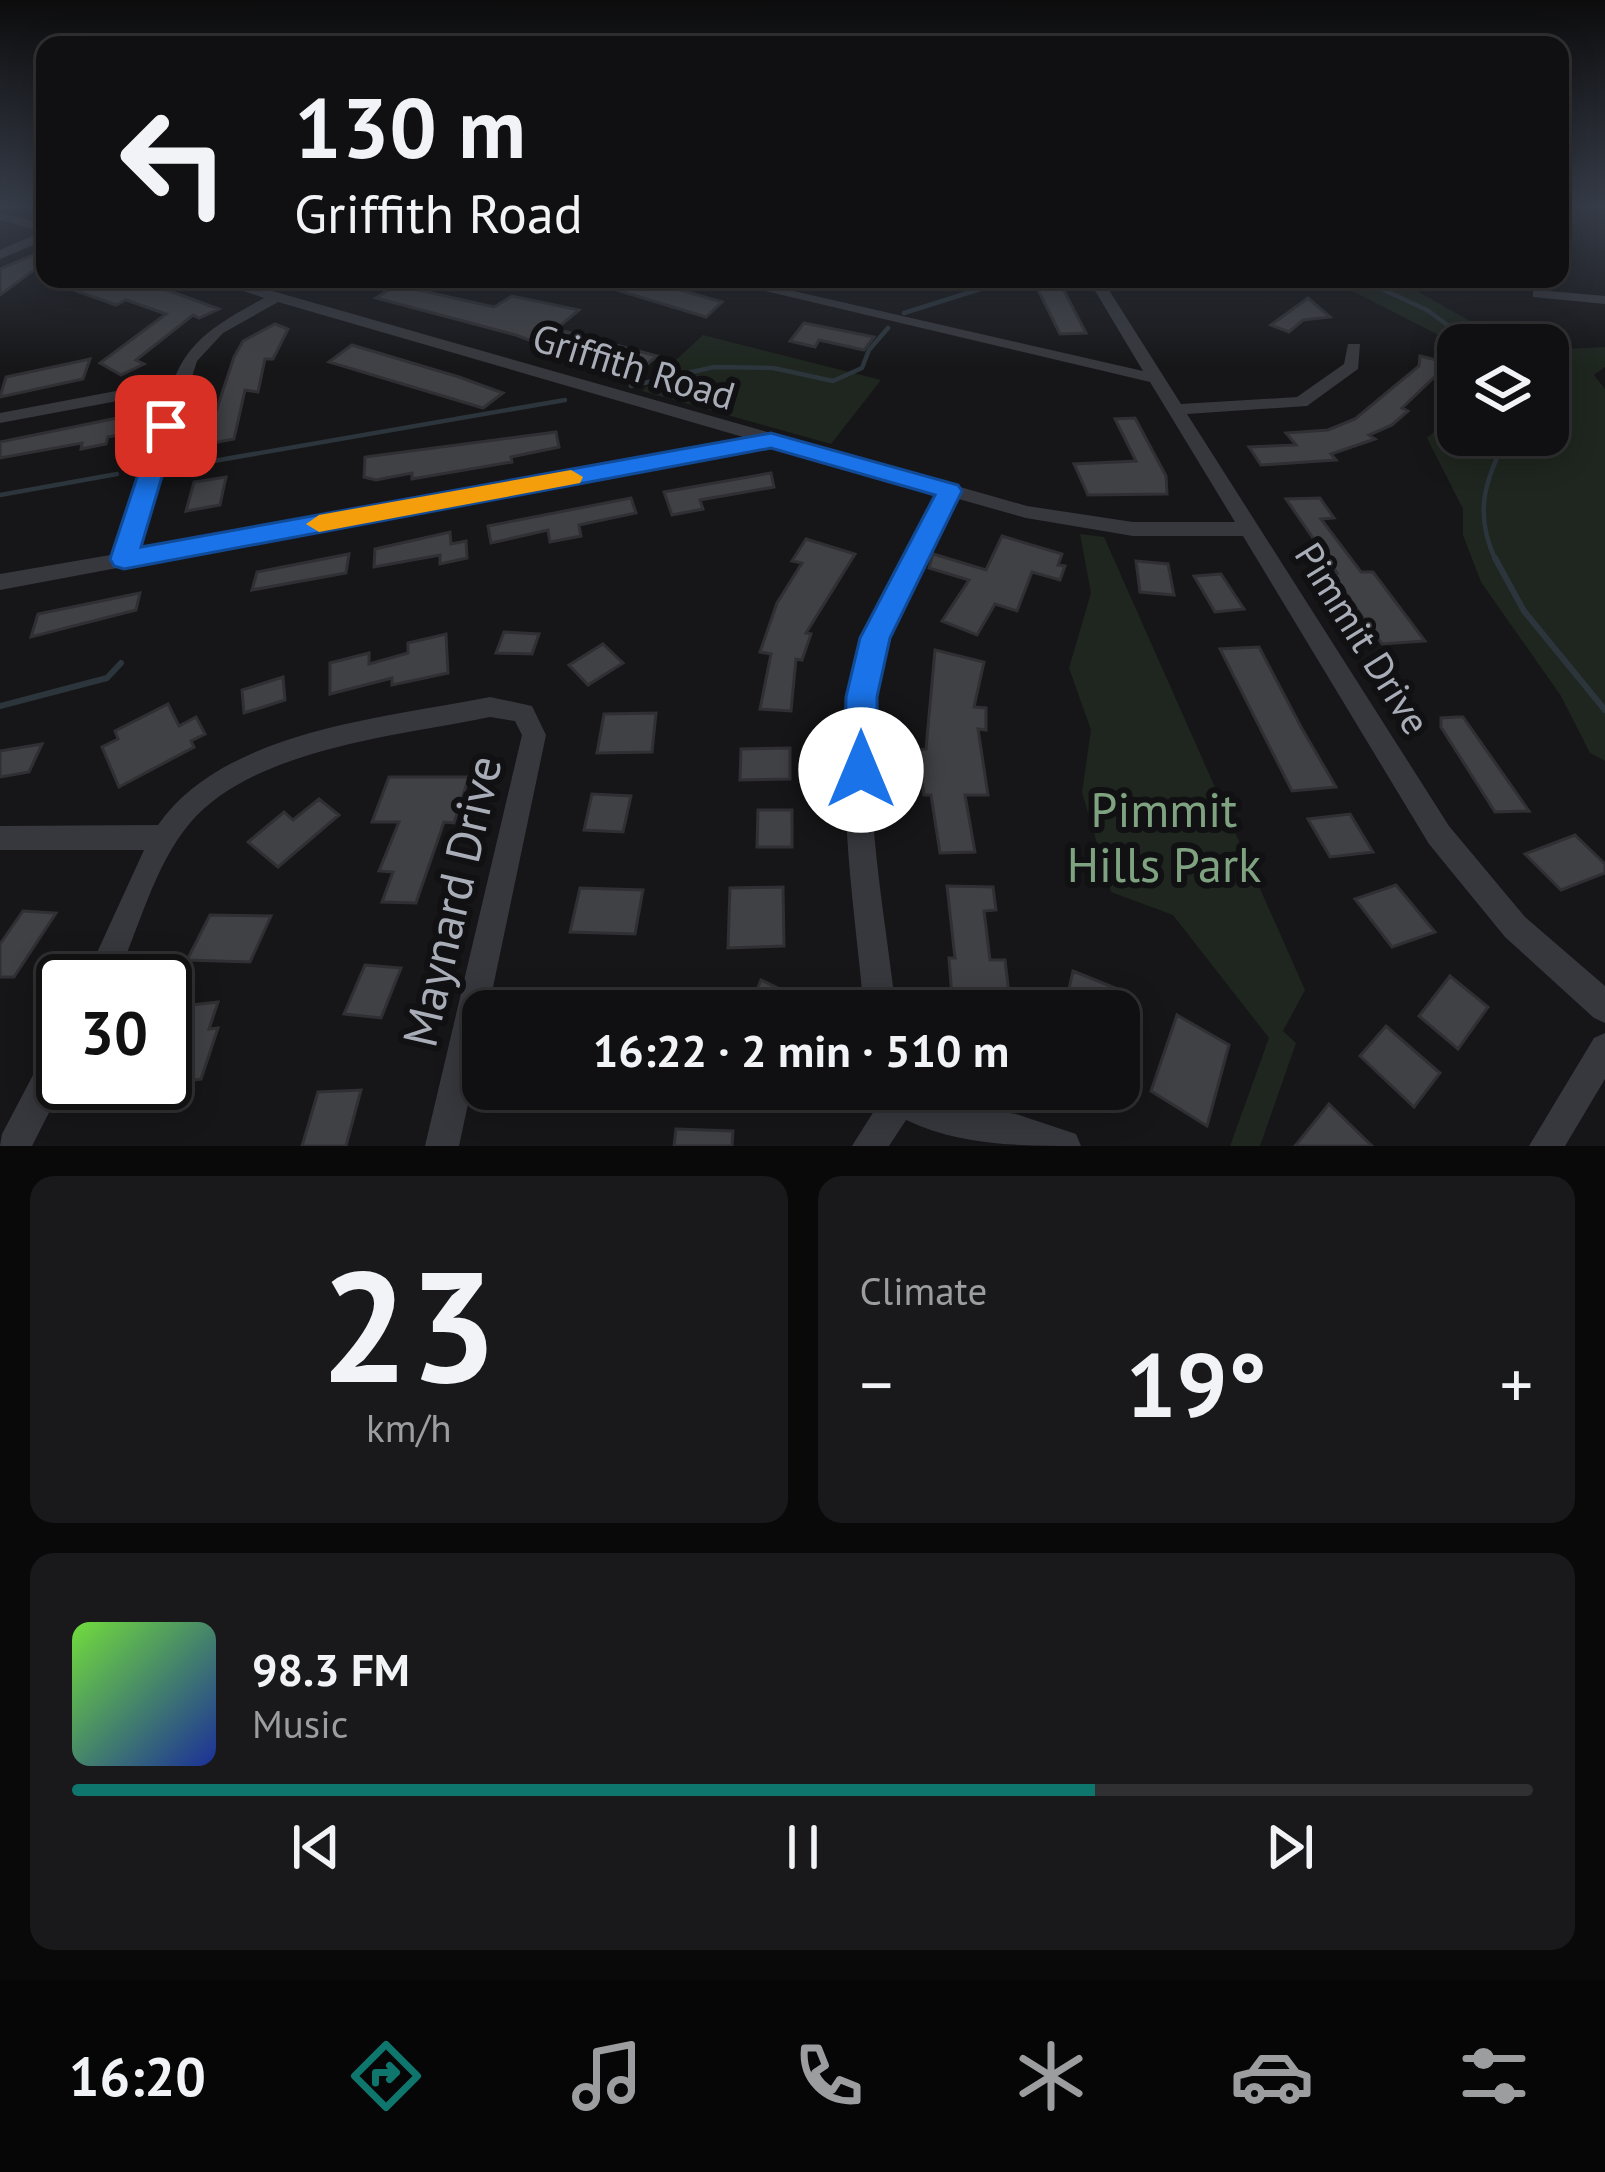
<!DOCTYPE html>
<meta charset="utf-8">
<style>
body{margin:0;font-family:"PT Sans",sans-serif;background:#19191b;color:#f1f3f6;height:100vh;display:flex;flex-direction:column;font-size:45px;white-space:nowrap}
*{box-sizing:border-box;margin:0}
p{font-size:39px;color:#9c9d9f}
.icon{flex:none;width:66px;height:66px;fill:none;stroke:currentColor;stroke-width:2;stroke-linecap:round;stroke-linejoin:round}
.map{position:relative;height:1146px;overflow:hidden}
.drawer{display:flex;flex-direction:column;gap:30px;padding:30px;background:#09090a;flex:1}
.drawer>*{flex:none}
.top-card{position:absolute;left:36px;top:36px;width:1533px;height:252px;border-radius:24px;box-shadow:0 6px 30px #0003,0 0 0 3px #303032;background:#101012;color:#f1f3f6;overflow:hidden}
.tools{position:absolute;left:1437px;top:324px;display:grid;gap:24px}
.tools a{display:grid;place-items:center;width:132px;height:132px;border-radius:24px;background:#101012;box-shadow:0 6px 30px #0003,0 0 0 3px #303032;font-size:60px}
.speed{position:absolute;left:36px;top:954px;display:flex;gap:24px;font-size:60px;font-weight:700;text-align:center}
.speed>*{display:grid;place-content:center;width:156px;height:156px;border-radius:50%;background:#101012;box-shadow:0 6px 30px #0003,0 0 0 3px #303032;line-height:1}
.speed .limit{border:6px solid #111;border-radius:18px;background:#fff;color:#111}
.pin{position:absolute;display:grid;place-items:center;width:102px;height:102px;color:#fff;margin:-51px;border-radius:24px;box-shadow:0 6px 18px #0006}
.me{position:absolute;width:132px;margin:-66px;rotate:0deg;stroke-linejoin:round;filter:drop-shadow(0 0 9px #0008)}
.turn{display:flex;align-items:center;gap:42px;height:252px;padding:0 60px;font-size:54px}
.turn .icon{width:156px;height:156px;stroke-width:2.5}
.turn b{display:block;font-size:84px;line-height:102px}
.big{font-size:90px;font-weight:600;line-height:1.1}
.drawer .tile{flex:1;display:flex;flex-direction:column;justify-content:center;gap:18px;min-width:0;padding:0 42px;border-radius:24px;background:#19191b}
.drawer .dial{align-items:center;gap:0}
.dial b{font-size:156px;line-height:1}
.song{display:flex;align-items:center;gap:36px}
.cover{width:144px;height:144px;border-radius:18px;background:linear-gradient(135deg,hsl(100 70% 55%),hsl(230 70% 35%))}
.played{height:12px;border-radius:6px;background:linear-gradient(90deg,#0f766e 70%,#303032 70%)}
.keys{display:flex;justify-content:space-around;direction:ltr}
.heat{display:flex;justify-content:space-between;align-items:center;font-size:66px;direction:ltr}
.drawer .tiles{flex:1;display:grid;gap:30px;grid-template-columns:1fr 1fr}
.tile:last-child{grid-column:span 2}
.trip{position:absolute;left:462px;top:990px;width:678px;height:120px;border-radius:24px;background:#101012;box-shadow:0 6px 30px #0003,0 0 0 3px #303032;font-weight:600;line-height:120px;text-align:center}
.menu{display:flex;height:192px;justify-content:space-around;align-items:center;background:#060607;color:#9c9d9f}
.menu .icon{width:84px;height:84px}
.menu .active{color:#0f766e}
.menu b{font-size:54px;color:#f1f3f6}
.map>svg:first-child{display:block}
.green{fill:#1e261f}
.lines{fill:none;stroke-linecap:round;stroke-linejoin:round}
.stream-far1{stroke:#2c353c;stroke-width:4.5}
.stream{stroke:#2c353c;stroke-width:6}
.building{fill:#404145;stroke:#303034;stroke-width:3}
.minor{fill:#37383d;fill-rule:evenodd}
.route{fill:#1a73e8;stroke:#114b97;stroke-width:3}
.slow{fill:#f59e0b}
.labels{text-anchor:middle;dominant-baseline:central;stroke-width:12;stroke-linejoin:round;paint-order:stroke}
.street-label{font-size:39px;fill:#a8adb8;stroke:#111113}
.near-park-label{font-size:48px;fill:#7fa381;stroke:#111113}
.near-street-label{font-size:48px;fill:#a8adb8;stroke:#111113}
</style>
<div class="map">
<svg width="1605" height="1146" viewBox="0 0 1605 1146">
<rect width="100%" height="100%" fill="#161618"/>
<!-- green -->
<path class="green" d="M1329 279H1396L1512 345H1458Z
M703 335 881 380 831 444 642 391Z
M1605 347V367L1594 375 1605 389V761L1590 753 1561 696 1481 582 1463 535V509L1427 438 1458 411V435H1548V350Z
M1080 534 1104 537 1305 990 1283 1031 1296 1043 1260 1146H1230L1269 1038 1173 915 1111 892 1082 792 1091 730 1069 668 1091 593Z"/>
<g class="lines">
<!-- stream-far1 -->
<path class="stream-far1" d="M1360 279 1427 310 1475 345
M904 313 1012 279
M631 386 714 367 773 368 833 381 862 368 869 350 888 328
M179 467 565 400
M0 495 117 474
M1496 561C1473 513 1485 479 1508 435"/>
<!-- stream -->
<path class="stream" d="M1495 558 1524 611 1605 710
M0 706 107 678 121 663"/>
</g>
<!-- building -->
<path class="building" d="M45 250V262L0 295V269Z
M93 279H137L219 309 199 318 193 315 136 360 144 364 121 375 100 363 166 314 126 300 116 305 71 289Z
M636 280 670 287 722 302 706 317 620 291Z
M1059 281 1086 333 1060 334 1034 282Z
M396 285 494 307 512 296 579 310 556 329 657 356 637 373 602 362 597 366 516 335 376 298Z
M1308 298 1330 317 1303 320 1289 332 1271 325Z
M804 323 874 337 864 350 819 340 815 347 790 341Z
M275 324 288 329 273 359H265L258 392 245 390 234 439 213 443 214 417 234 357 243 341Z
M352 345 459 377 503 393 483 408 329 362Z
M1420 356 1449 363 1402 408 1408 411 1392 425 1369 435 1375 439 1331 454 1336 460 1261 465 1249 447 1296 445 1286 433 1328 430 1355 419 1419 366Z
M90 359 83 379 0 397 6 377Z
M132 415 127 433 108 437 106 444 81 449 82 443 0 458V442Z
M1135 418 1166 476 1167 494 1088 495 1074 464 1136 461 1115 419Z
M556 432 559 447 511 457 512 462 412 479V473L376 480 364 477 365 457Z
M771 473 774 487 700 500 703 509 672 515 664 492Z
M226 477 220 505 186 511 194 482Z
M631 498 636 513 579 525 581 536 550 542 548 530 491 543 488 526Z
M1320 498 1334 518 1321 519 1361 572H1373L1425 641 1382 644 1344 591H1340L1329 574 1337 573 1286 499Z
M450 532 451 544 466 541 467 558 440 564V555L374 567 375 549Z
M1002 536 1062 554 1058 565 1065 566 1060 580 1032 572 1017 611 995 604 977 635 942 621 969 580 929 568 933 554 986 570Z
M806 539 855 554 806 633 811 634 802 660 796 659 791 711 760 709 771 654 760 652 777 603 802 563 792 561Z
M349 554 346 573 252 590 257 572Z
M1136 561 1168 564 1174 595 1140 592Z
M1221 574 1244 609 1215 612 1194 576Z
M140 593 136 610 31 637 38 614Z
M504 632 539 634 532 654 496 653Z
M446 634 448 673 392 685V678L330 694V663L369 653V664L408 653V643Z
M603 644 623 663 588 685 569 665Z
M1259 647 1301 727 1336 787 1292 791 1220 649Z
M935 650 984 662 974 707 986 708V730L978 729 988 795H965L975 852 940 853 931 795H924L918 750 926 749Z
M283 677 285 700 244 713 242 690Z
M168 704 179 726 196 717 205 734 191 741 194 747 119 787 102 747 118 739 115 731Z
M656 713 652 752 597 753 604 714Z
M1457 717H1463L1529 811 1495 812 1441 727V718Z
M42 744 29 772 0 777V751Z
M790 748V779L740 780 741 749Z
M389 777H469L454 823 444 822 416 903 382 902 393 872 379 871 399 822H372Z
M592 794 631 796 623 832 584 830Z
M319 799 339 815 278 867 248 842 284 812 293 820Z
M758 810H792V847H757Z
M1350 814 1373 852 1330 857 1308 819Z
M1575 835 1605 864V873L1561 890 1525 854Z
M1396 885 1435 932 1392 947 1355 899Z
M947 886 993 887 996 910 984 911 990 960H1005L1009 993H1028L1030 1011H953L949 958H955Z
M783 887 784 946 728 948 730 888Z
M580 888 643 890 635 934 570 932Z
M23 911 56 913 14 977H0V944Z
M210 915 271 916 250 962 187 960Z
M365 965 401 968 381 1018 344 1014Z
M1073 971 1130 994 1128 1011H1064Z
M1450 976 1488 1007 1458 1049 1419 1016Z
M761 980 799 998 794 1011H748Z
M218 1002 209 1029 218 1028 201 1079 165 1083V1008Z
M1177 1015 1229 1045 1207 1126 1151 1091Z
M1386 1026 1440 1073 1414 1107 1360 1056Z
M361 1090 346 1146H302L318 1092Z
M1329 1104 1372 1146H1295Z
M676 1129 733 1131 732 1146H674Z"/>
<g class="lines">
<!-- minor -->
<path class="minor" d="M0 212 45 225V240L0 259V250L41 232 0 220Z
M208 279H230L1027 506 1133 522H1235L1150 382 715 279H741L1143 371 1088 279H1102L1181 404 1297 397 1344 364 1348 344H1360L1358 369 1307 406 1187 414 1449 826 1525 917 1605 986V1023L1594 1018 1505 937 1429 844 1243 536H1133L1026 518 955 498C931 543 901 588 886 638 852 753 883 894 896 1011H864C854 893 826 746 866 633 883 584 913 539 938 493L772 445 0 590V574L116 554 171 391 0 423V413L174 380C189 337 227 319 264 298ZM278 302 750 439 137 550 197 361 223 333Z
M1538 290 1605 296V304L1533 297V291Z
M490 697 532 706 546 735 488 1011H483V1034L459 1146H425L522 735 515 721 490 717C399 736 254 748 190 823 153 867 139 930 115 981H84L144 850H0V826L158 825C224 730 385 718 490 697Z
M1605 1033V1079L1565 1146H1529L1594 1038Z
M63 1034 64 1083 32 1146H0L2 1134 52 1039Z
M881 1089H920L944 1102 1016 1114 1076 1134 1081 1146C1022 1146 960 1146 906 1120L889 1146H852L884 1095Z"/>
</g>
<!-- sky -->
<linearGradient id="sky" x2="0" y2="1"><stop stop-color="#0c0c0d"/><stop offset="0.56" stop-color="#363c48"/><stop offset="1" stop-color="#363c48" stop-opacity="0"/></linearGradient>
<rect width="1605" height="368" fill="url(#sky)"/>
<!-- route -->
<path class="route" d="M166 419 177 426 141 547 771 433 958 485 962 491 890 638 877 697 878 770 873 780 861 784 849 780 844 770 846 697 860 638 935 495 771 448 124 569 114 566 110 559 154 426Z"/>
<!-- slow -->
<path class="slow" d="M571 470 583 477 580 483 319 532 306 524 319 515Z"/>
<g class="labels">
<!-- street labels -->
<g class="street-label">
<text transform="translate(634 366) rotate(17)">Griffith Road</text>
<text transform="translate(1363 638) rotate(58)">Pimmit Drive</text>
</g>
<!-- near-park labels -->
<g class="near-park-label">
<text x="1164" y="809">Pimmit<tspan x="1164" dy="55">Hills Park</tspan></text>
</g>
<!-- near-street labels -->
<g class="near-street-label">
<text transform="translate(451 901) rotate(-77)">Maynard Drive</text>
</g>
</g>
</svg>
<div class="tools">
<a><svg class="icon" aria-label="layers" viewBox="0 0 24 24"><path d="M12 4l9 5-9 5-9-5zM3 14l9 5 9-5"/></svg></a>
</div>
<div class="speed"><div class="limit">30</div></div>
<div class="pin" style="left:166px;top:426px;background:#d93025"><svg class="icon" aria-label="arrive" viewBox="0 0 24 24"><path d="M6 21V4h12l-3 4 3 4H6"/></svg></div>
<svg class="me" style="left:861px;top:770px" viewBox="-20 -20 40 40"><circle r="19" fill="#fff"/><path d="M0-13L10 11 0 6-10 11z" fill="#1a73e8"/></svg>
<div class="trip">16:22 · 2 min · 510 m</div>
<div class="top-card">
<div class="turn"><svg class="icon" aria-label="left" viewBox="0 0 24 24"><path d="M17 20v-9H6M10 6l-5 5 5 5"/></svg><div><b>130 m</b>Griffith Road</div></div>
</div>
</div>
<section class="drawer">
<div class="tiles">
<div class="tile dial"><b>23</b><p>km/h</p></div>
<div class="tile"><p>Climate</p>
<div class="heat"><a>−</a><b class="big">19°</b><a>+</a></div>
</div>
<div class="tile">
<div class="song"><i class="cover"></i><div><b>98.3 FM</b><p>Music</p></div></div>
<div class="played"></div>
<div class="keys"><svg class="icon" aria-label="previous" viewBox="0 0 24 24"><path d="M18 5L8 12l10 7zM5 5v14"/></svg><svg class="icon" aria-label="pause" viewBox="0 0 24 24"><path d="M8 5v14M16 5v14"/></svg><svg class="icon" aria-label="next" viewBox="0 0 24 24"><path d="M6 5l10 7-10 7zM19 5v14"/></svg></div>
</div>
</div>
</section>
<nav class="menu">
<b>16:20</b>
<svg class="icon active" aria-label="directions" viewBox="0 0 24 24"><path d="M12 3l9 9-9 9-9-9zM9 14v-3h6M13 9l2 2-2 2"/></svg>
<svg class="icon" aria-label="music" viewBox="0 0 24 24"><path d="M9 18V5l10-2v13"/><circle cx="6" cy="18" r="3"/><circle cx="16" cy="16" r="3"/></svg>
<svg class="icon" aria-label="phone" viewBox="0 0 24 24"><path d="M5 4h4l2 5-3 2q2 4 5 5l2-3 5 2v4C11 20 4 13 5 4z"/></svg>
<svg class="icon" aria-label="climate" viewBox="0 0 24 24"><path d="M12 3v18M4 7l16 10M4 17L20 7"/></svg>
<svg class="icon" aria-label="car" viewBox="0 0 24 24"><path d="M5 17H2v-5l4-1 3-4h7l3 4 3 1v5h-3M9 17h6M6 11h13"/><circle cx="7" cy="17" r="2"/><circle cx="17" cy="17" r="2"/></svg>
<svg class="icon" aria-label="filters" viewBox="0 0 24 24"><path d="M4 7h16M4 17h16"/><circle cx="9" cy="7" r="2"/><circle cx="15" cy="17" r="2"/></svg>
</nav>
